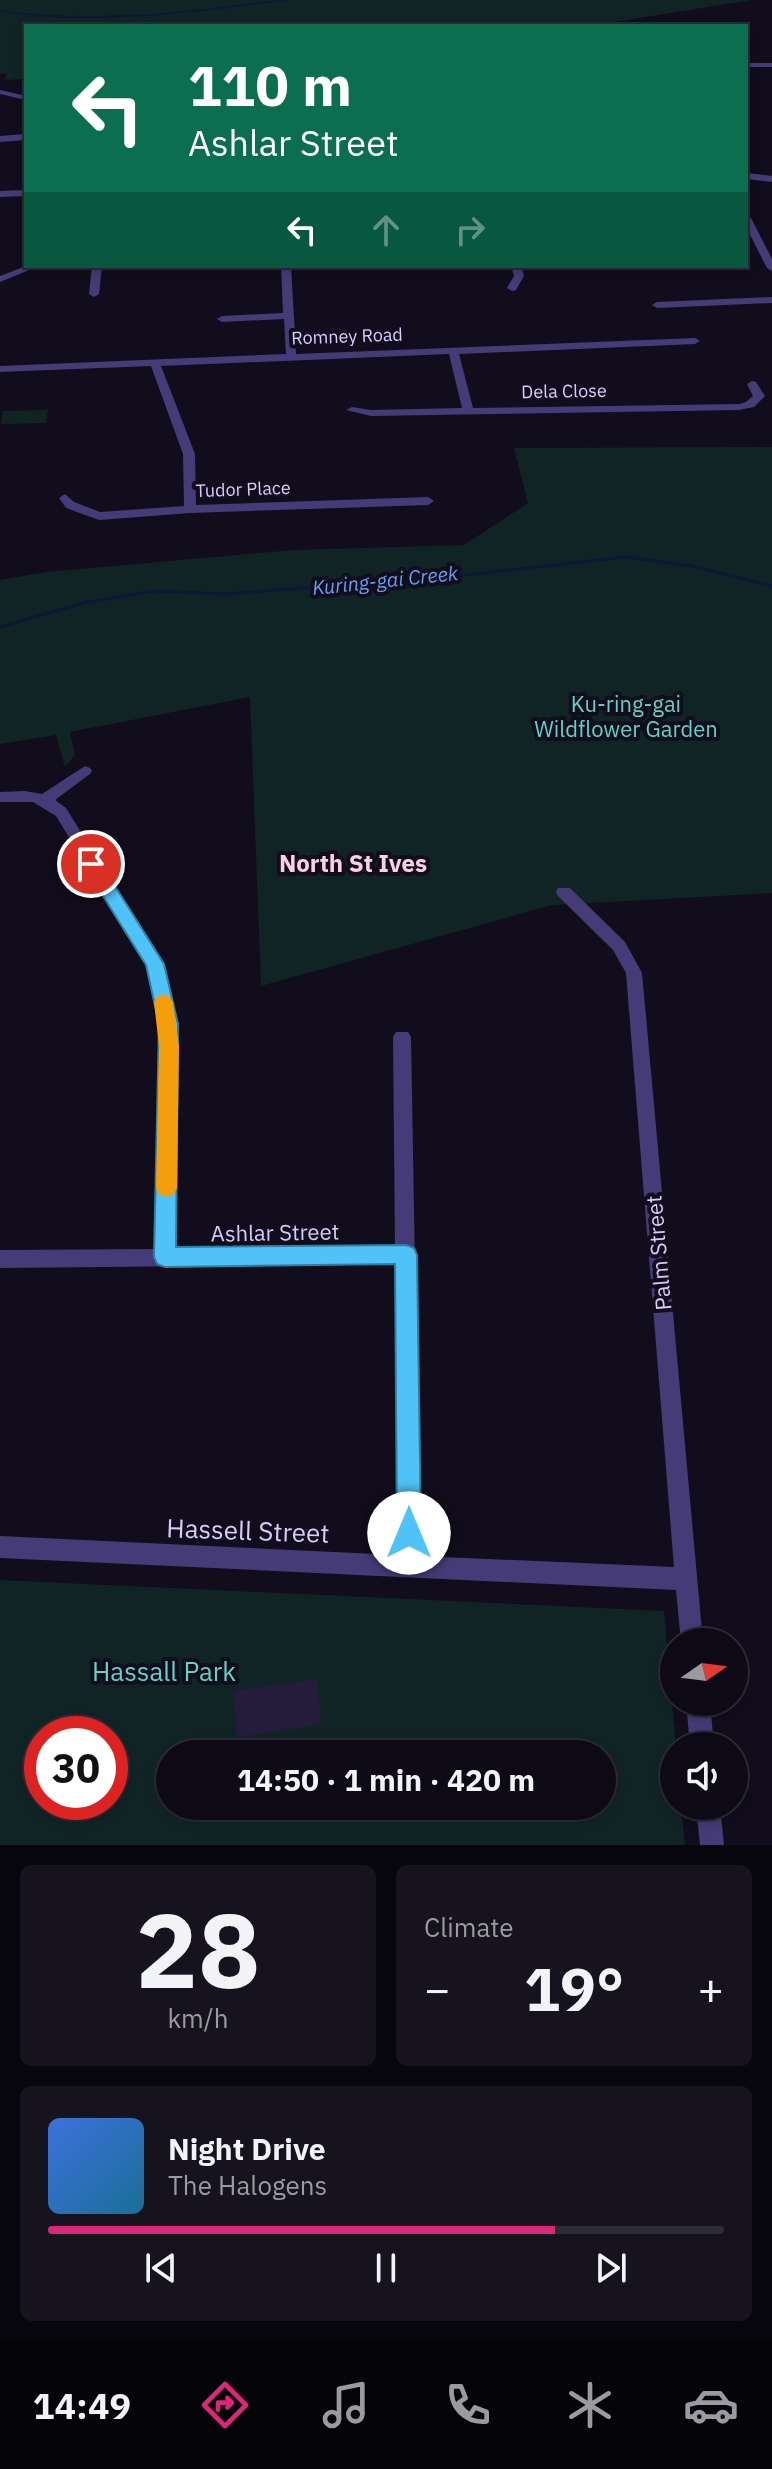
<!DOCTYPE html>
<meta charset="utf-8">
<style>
body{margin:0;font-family:"IBM Plex Sans",sans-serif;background:#16131e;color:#f1f3f6;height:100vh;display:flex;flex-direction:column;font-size:30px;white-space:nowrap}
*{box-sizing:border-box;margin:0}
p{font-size:26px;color:#9a9aa0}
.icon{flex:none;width:44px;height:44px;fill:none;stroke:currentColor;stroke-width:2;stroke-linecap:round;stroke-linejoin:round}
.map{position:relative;height:1845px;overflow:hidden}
.panel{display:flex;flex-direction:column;gap:20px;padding:20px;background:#07060c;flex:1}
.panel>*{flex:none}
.guide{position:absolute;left:24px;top:24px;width:724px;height:244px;border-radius:0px;box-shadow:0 4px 12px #0003,0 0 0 2px #2d2b34;background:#0b6e4f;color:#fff;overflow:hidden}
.needle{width:52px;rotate:76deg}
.controls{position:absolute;left:660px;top:1628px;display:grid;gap:16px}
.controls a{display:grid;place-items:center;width:88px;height:88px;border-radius:50%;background:#0d0a15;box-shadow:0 4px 12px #0003,0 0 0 2px #2d2b34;font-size:40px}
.speed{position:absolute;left:24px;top:1716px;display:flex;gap:16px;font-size:40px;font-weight:700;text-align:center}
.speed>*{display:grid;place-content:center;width:104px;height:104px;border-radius:50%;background:#0d0a15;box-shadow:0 4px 12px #0003,0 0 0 2px #2d2b34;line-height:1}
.speed .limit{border:12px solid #d22;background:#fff;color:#111}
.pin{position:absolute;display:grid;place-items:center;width:68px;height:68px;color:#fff;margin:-34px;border:4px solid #fff;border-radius:50%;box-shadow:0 2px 8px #0007}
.me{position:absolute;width:88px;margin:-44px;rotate:0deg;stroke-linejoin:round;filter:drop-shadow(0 0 6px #0008)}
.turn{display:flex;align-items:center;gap:28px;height:168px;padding:0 32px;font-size:36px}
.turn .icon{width:104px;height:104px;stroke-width:2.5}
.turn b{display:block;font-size:56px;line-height:68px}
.lanes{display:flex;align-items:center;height:76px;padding:0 32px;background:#0003;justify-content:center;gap:40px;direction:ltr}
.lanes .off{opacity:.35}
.big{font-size:60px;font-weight:800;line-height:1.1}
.panel .tile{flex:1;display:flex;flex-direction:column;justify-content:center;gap:12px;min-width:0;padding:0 28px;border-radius:12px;background:#16131e}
.panel .dial{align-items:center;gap:0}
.dial b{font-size:104px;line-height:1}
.song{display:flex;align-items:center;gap:24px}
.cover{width:96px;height:96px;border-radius:12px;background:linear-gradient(135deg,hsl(220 70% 55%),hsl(200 70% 35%))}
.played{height:8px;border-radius:4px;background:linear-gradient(90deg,#db2777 75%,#2d2b34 75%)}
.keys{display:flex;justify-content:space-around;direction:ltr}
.heat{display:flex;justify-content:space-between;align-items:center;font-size:44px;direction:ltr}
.panel .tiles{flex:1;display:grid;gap:20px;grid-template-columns:1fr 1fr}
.tile:last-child{grid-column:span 2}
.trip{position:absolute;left:156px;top:1740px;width:460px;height:80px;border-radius:40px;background:#0d0a15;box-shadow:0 4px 12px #0003,0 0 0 2px #2d2b34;font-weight:800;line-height:80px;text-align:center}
.tabs{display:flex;height:128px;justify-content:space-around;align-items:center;background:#050408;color:#9a9aa0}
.tabs .icon{width:56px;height:56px}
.tabs .on{color:#db2777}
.tabs b{font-size:36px;color:#f1f3f6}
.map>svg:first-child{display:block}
.green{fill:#112425;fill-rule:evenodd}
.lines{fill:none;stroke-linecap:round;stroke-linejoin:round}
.stream-far1{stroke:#0d1736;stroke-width:2}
.stream{stroke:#0d1736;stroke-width:3}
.building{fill:#251b3b}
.minor{fill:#453c77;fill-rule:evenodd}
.tertiary{fill:#453c77;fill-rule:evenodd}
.route{fill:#4fc3f7;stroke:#337fa1;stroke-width:2}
.slow{fill:#f59e0b}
.labels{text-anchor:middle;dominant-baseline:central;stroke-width:8;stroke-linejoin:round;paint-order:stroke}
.far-street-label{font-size:18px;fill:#d7cdfb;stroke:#110d1c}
.far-water-label{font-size:20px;font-style:italic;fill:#64a0f1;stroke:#110d1c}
.park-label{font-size:22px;fill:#60d3c3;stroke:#110d1c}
.street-label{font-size:22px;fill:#d7cdfb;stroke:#110d1c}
.neighbourhood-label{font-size:24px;font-weight:bold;fill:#fbcfe6;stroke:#110d1c}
.near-street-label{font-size:26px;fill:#d7cdfb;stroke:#110d1c}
.near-park-label{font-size:26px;fill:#60d3c3;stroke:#110d1c}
</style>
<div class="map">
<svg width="772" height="1845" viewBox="0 0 772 1845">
<rect width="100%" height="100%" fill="#110d1c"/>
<!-- green -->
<path class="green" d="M0 0H751L590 26H26V79L5 80 6 74H0Z
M48 410 46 423 1 424 3 411Z
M772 447V893L552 905 261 986 250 697 70 732 75 755 65 767 56 735 0 744V580L46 572 294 550 464 545 528 503 514 448Z
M0 1580 664 1611 676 1746 674 1806H681L685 1845H0ZM42 1734H110V1802H42ZM170 1754H602V1806H170Z"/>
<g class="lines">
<!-- stream-far1 -->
<path class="stream-far1" d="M0 11C93 25 192 12 285 0"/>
<!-- stream -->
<path class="stream" d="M0 627 83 603 153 591 224 594 449 577 625 557 692 566 772 586"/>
</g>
<!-- building -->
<path class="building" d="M317 1679 321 1724 237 1738 233 1691Z"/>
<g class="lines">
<!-- minor -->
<path class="minor" d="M746 63H772V67H746Z
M0 90 26 96V100L0 94Z
M26 134V140L0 142V136Z
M746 215 751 218 772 259V271L767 268 746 227Z
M26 266H39L0 282V276Z
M92 266H102L99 294 94 297 89 294Z
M281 266H291L296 354 695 338 700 341 695 344 459 354 473 408 739 404 746 402 753 396 747 384 752 381 756 382 765 396 754 407 739 410 371 416 346 410 352 407 371 410 462 408 449 354 161 366 195 454 196 505 428 497 434 501 428 505 190 513 99 520 66 508 59 498 65 494 74 502 100 512 184 506 183 454 151 366 0 372V366L286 354 284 319 222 322 217 319 222 316 283 313Z
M511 266H521L524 276 516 290 512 291 507 288 514 276Z
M772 297V303L657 308 652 305 657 302Z
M85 766 90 768 92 771 90 774 55 800 66 808 163 964 177 1024 175 1249 395 1247 393 1037 396 1032H408L411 1037 420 1556 674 1567 626 973 613 950 558 896 556 892 558 888H570L625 942 642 973 703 1642H681L676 1590 0 1558V1536L398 1555 395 1264 0 1268V1250L156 1249 161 1024 147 965 56 816 33 802H0V792L25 791 42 794Z
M686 1702H710L714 1746H690Z
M696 1806H720L724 1845H700Z"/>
<!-- tertiary -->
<path class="tertiary" d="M746 173 772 176V182L746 179Z
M26 190V196L0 197V191Z"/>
</g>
<!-- route -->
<path class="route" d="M91 857 98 859 164 964 178 1024 176 1247 406 1245 414 1248 417 1255 421 1533 418 1542 409 1545 400 1542 397 1533 395 1264 165 1267 157 1264 154 1257 159 1024 146 965 83 864Z"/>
<!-- slow -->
<path class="slow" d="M163 994 170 997 173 1002 179 1046 177 1188 174 1194 166 1197 159 1194 156 1188 159 1046 154 1002 157 997Z"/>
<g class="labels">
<!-- far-street labels -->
<g class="far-street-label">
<text transform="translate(347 336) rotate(-2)">Romney Road</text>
<text transform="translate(564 391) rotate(-1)">Dela Close</text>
<text transform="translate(243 489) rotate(-2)">Tudor Place</text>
</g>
<!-- far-water labels -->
<g class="far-water-label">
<text transform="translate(385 580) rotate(-6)">Kuring-gai Creek</text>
</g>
<!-- park labels -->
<g class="park-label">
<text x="626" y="703">Ku-ring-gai<tspan x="626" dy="25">Wildflower Garden</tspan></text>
</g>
<!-- street labels -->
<g class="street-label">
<text transform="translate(275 1232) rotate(-1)">Ashlar Street</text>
<text transform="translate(658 1253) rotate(-95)">Palm Street</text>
</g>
<!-- neighbourhood labels -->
<g class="neighbourhood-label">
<text x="353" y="863">North St Ives</text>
</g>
<!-- near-street labels -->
<g class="near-street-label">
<text transform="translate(248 1530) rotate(2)">Hassell Street</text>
</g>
<!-- near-park labels -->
<g class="near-park-label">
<text x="164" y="1671">Hassall Park</text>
</g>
</g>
</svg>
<div class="controls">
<a><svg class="needle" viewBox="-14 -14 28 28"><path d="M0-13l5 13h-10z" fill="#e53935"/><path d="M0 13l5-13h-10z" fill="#9a9aa0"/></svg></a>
<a><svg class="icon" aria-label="sound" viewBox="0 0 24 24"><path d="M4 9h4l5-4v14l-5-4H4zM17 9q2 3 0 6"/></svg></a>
</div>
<div class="speed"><div class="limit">30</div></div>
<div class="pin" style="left:91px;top:864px;background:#d93025"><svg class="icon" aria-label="arrive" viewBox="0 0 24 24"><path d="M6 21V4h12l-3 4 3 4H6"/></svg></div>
<svg class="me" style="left:409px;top:1533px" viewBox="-20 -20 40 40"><circle r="19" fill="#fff"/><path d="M0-13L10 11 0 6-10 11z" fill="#4fc3f7"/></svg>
<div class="trip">14:50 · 1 min · 420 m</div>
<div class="guide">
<div class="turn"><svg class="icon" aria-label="left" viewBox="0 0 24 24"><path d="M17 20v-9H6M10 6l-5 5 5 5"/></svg><div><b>110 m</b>Ashlar Street</div></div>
<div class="lanes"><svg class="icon" aria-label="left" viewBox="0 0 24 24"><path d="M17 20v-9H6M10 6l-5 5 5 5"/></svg><svg class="icon off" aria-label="ahead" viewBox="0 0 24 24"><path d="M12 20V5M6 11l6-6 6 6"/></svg><svg class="icon off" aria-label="right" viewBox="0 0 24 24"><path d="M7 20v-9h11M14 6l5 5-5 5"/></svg></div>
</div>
</div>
<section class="panel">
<div class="tiles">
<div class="tile dial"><b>28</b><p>km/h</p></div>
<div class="tile"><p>Climate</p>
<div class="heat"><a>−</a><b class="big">19°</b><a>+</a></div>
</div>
<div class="tile">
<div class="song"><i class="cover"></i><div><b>Night Drive</b><p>The Halogens</p></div></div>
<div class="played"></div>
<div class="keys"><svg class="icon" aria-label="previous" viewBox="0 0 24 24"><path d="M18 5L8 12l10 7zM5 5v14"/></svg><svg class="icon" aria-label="pause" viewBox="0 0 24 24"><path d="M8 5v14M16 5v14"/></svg><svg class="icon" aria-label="next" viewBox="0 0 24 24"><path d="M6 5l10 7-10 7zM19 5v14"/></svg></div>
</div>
</div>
</section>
<nav class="tabs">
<b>14:49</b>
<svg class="icon on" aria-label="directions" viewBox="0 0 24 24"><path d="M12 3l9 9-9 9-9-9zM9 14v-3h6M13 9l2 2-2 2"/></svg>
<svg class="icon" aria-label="music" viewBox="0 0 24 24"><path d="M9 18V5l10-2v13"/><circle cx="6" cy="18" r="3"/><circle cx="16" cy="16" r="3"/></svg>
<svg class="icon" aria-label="phone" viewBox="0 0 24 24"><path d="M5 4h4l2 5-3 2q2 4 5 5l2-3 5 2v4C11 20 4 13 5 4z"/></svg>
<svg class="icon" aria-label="climate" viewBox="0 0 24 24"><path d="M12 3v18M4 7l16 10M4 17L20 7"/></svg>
<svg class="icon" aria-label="car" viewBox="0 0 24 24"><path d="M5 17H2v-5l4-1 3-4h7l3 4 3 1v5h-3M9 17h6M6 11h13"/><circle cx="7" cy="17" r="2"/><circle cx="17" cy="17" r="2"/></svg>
</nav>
